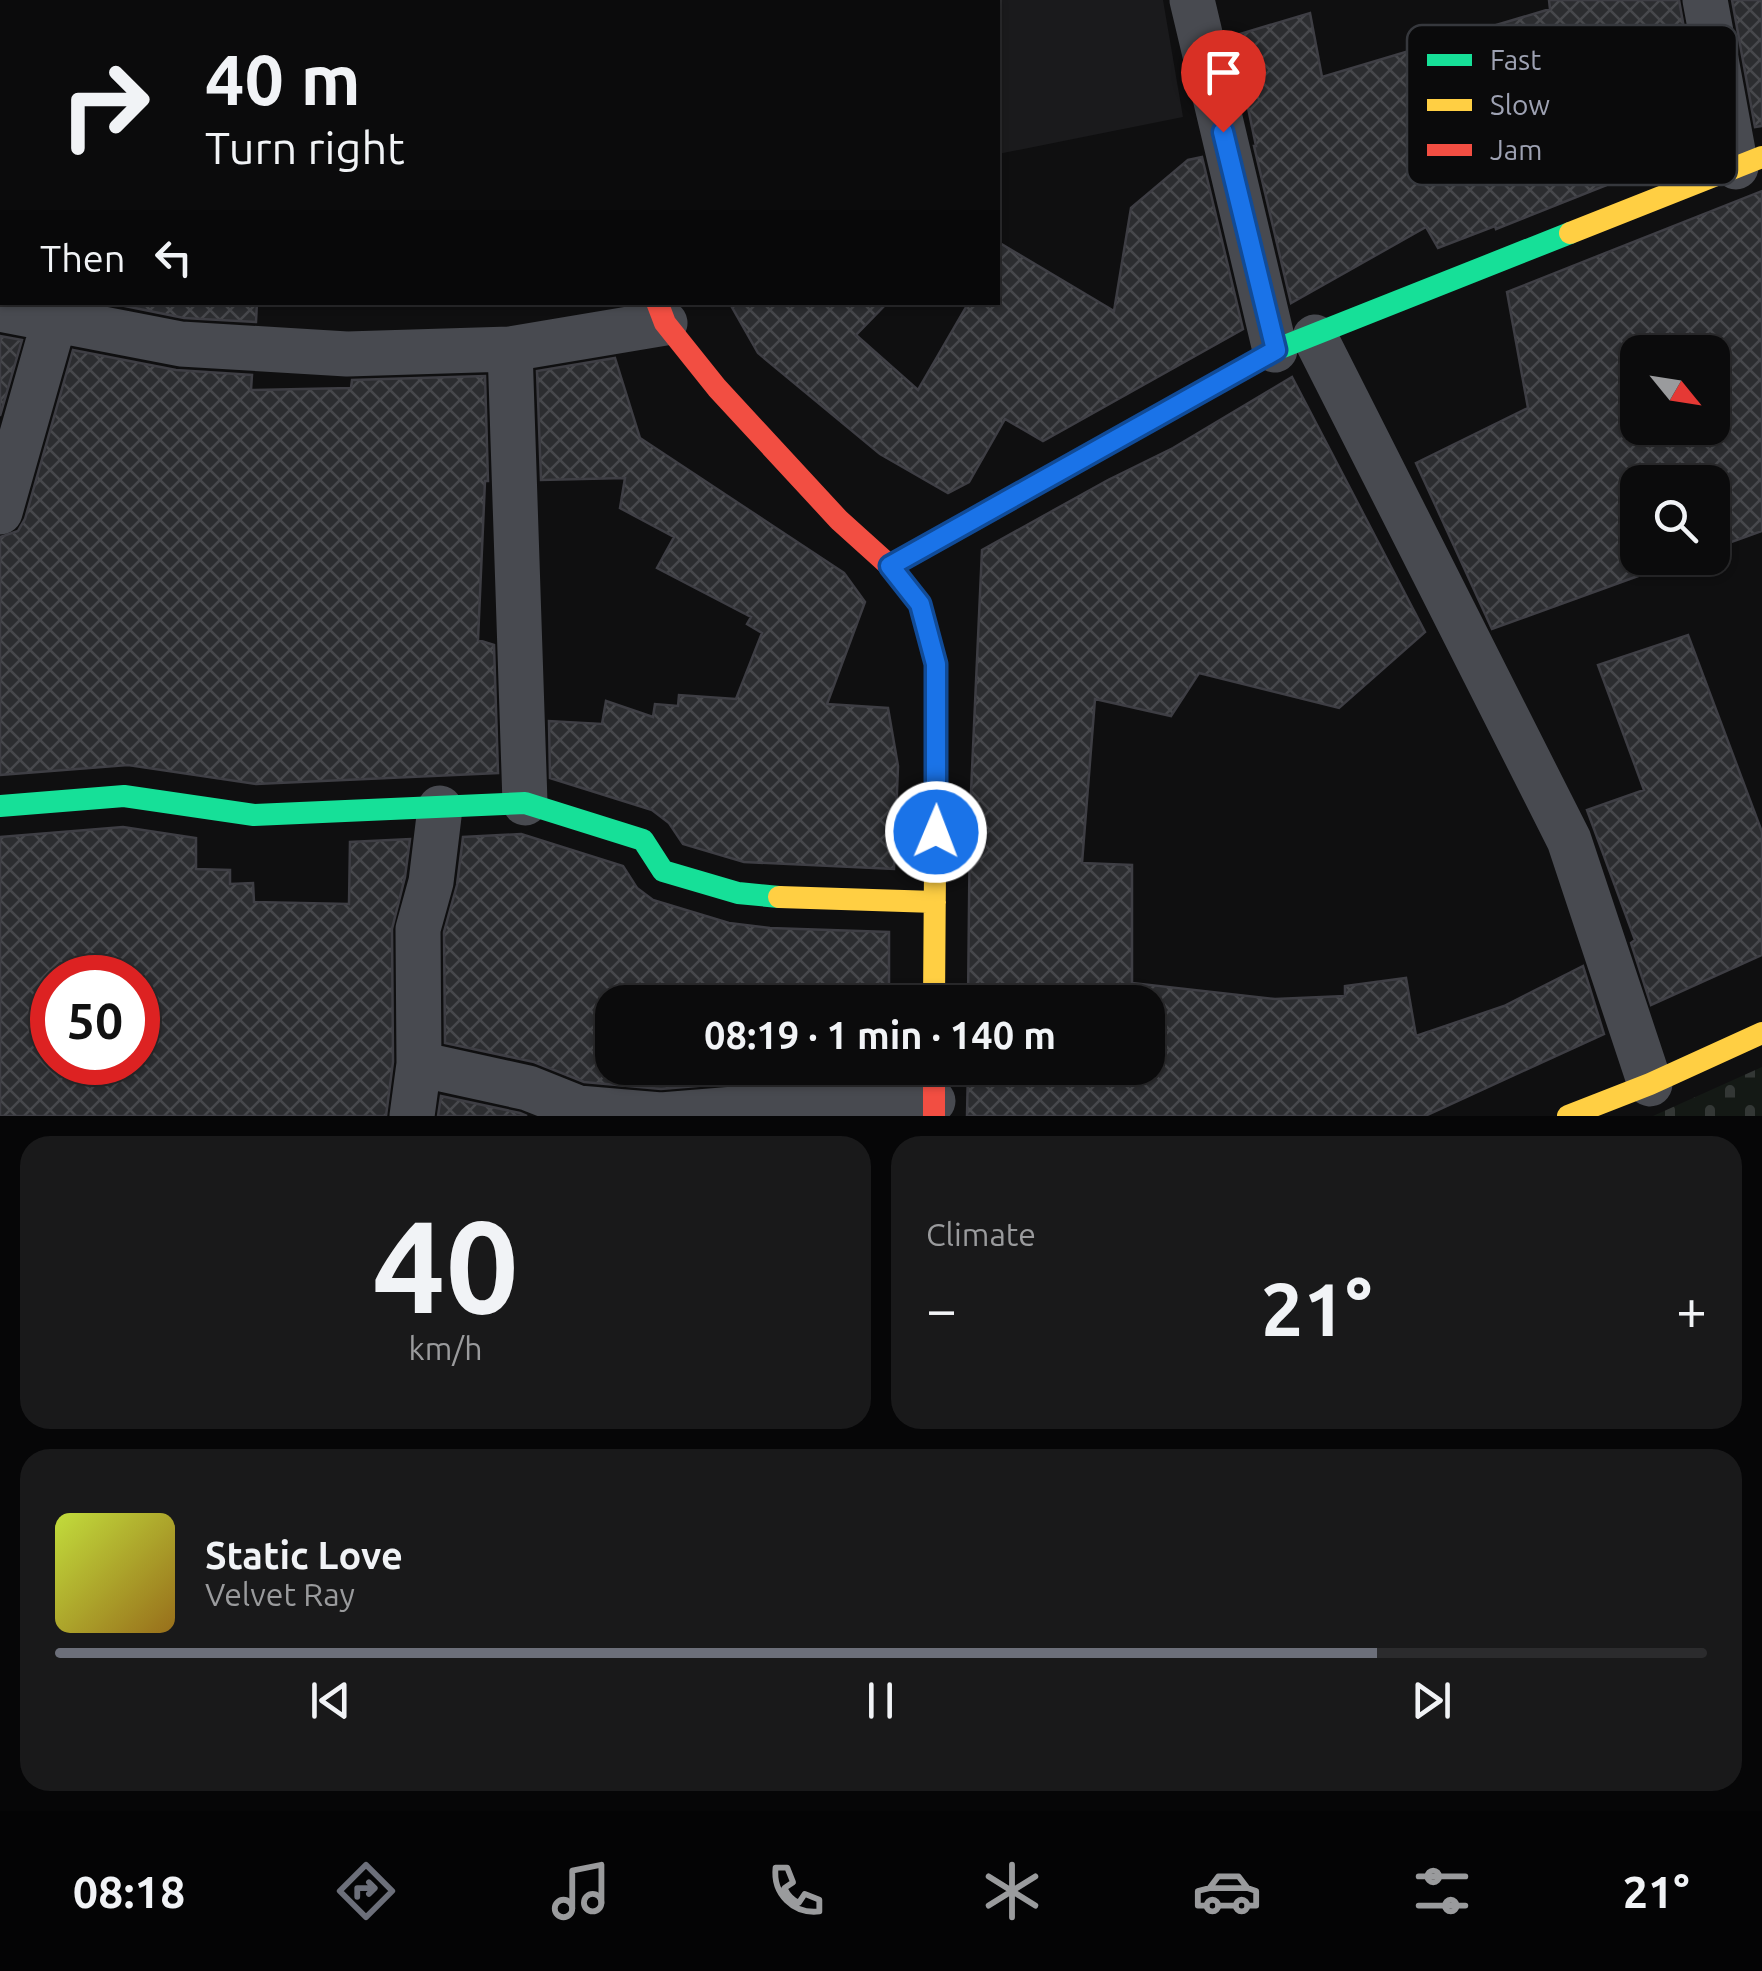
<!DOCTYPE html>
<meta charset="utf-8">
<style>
body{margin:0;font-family:Ubuntu,sans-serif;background:#19191a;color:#f1f3f6;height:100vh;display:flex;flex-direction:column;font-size:38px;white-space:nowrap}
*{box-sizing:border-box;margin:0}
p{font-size:32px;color:#9a9b9d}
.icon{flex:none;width:55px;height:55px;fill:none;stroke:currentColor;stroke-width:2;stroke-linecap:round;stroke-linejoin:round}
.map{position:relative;height:1116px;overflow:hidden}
.drawer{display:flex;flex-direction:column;gap:20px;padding:20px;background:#060607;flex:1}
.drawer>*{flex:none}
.banner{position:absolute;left:0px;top:0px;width:1000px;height:305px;box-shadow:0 2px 8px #0004,0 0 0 2px #2b2b2d;background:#0b0b0c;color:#f1f3f6;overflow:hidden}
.needle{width:65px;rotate:120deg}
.tools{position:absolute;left:1620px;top:335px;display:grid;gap:20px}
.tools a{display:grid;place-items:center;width:110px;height:110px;border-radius:20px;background:#0b0b0c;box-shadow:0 2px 8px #0004,0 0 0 2px #2b2b2d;font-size:50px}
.speed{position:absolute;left:30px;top:955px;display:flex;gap:20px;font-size:50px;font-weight:700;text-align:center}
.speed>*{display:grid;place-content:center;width:130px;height:130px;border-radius:50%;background:#0b0b0c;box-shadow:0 2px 8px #0004,0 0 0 2px #2b2b2d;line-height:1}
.speed .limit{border:15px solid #d22;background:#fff;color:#111}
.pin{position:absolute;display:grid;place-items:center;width:85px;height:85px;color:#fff;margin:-102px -42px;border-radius:50% 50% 50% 0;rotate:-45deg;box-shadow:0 0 10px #0007}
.pin .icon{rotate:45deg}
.me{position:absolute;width:110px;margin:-55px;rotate:1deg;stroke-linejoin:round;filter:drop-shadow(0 0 8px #0008)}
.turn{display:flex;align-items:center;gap:35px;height:210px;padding:0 40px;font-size:45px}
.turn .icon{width:130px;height:130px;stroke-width:2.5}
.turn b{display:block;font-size:70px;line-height:85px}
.then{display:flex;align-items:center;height:95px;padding:0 40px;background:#0003;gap:20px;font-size:38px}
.big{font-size:75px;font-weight:600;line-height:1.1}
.drawer .card{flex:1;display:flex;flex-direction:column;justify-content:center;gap:15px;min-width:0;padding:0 35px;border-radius:30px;background:#19191a}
.drawer .dial{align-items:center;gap:0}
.dial b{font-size:130px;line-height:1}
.song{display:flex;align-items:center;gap:30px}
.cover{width:120px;height:120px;border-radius:15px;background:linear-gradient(135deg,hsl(70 70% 55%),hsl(40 70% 35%))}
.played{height:10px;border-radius:5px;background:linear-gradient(90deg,#6c6f7a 80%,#2b2b2d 80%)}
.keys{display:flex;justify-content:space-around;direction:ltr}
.heat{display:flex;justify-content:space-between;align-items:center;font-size:55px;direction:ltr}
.drawer .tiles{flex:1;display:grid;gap:20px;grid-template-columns:1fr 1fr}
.card:last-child{grid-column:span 2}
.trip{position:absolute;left:595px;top:985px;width:570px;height:100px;border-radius:30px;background:#0b0b0c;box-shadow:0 2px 8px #0004,0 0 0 2px #2b2b2d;font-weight:600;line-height:100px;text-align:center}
.dock{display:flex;height:160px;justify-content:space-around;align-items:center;background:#040405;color:#9a9b9d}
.dock .icon{width:70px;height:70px}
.dock .selected{color:#6c6f7a}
.dock b{font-size:45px;color:#f1f3f6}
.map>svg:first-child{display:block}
.built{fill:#1a1a1c}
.cemetery{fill:url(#cemetery-stones)}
.building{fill:url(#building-cross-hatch);stroke:#3e3e44;stroke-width:2.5;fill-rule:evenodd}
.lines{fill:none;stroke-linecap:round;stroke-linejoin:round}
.street{stroke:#484a50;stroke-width:45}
.fast{stroke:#16e098;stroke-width:22}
.slow{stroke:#ffcf43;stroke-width:22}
.jam{stroke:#f24e42;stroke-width:22}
.route-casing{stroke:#114b97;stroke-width:25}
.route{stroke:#1a73e8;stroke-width:18}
.key{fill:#0a0a0b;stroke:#36383d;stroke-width:2.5}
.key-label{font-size:28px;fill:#9ea2b3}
</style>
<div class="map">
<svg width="1762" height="1116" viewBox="0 0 1762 1116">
<defs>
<pattern id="cemetery-stones" width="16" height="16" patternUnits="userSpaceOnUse" patternTransform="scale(2.5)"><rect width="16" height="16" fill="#141915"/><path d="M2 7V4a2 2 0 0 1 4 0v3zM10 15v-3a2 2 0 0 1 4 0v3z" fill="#333735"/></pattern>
<pattern id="building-cross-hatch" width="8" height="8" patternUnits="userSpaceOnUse" patternTransform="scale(2.5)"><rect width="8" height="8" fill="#2c2d30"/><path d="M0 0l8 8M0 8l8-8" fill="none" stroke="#47484c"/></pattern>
</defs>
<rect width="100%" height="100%" fill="#0f0f10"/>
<!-- built -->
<path class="built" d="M861 0H1163L1183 117 998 154V2Z"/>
<!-- cemetery -->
<path class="cemetery" d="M1762 1067V1116H1653Z"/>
<!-- building -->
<path class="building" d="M1549 0H1679L1705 146 1496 229 1495 226 1438 248 1426 227 1291 303 1254 146H1256L1233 36 1310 13 1322 77 1550 9Z
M1732 0H1762V126L1755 127Z
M1202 157 1243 329 1043 441 1005 419 969 482 948 493 880 454 758 353 729 302H888L856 335 918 390 969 302H998V242L1114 311 1131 208 1188 160Z
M1762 191V531L1712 549V482H1638V576L1492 629 1416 463 1528 408 1507 292ZM1638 352H1712V428H1638Z
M105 302H257L256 322 184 318Z
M0 336 22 340 0 416Z
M73 350 176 370 252 375 251 390 351 388 352 380 485 376 488 481H485L478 640 494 645 498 773 256 784 128 765 0 775V537L18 531 25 519Z
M615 358 640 438 844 573 865 602 827 704 888 708 898 766 894 869 744 862 683 844 669 823 652 810 550 778 549 721 602 724 606 701 653 717 655 704 678 706 679 695 736 699 762 633 747 624 751 617 657 568 674 537 620 508 625 478 541 480 537 371Z
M1292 377 1425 632 1339 708 1199 673 1171 716 1095 699 1082 863 1132 865V983L1275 999 1345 996V986L1406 978 1416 1036 1504 1006 1583 966 1604 1034 1425 1116H967L968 1068H1148V1002H968L970 814 982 550 1108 480 1173 448Z
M1688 635 1762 832V955L1651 1005 1631 943 1635 940 1587 810 1644 790 1598 665Z
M123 827 196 838V869L230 870V884L253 883 254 902 349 904 350 842 410 839 405 877 392 929 393 1062 386 1116H0V837ZM52 978H138V1062H52Z
M521 834 623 866 637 888 653 900 729 923 770 928 889 932V1002H612V1068H889V1075L819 1076 661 1089 584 1082 534 1062 445 1043 444 932 457 885 463 837Z
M441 1096 520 1113 527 1116H438Z"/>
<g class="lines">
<!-- street -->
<path class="street" d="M1192 0 1275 350
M1705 0 1736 167
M169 2 170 0
M0 226 2 228
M0 309 181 344 347 354 510 349 665 323
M1315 337 1569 840 1650 1084
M510 349 525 803
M0 512 55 318
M419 1064 528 1088 578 1108 661 1115 821 1102 933 1101
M412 1116 419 1064 418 929 431 882 440 808"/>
<!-- fast -->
<path class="fast" d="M890 566 1275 350 1570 233
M0 806 124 796 254 815 525 803 643 840 663 871 738 893 779 897"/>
<!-- slow -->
<path class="slow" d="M577 0V2
M1570 233 1762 157
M779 897 935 902
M934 1002 936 736
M1568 1116 1650 1084 1762 1033"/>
<!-- jam -->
<path class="jam" d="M657 302 665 323 717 388 839 520 890 566 920 604 936 664V736
M934 1068V1116"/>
</g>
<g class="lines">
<!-- route casing -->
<g class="route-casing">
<path id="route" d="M936 832V664L920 604 890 566 1276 350 1223 132"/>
</g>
<!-- route -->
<use href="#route" class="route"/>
</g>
<!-- legend -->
<rect x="1407" y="25" width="330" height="160" rx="15" class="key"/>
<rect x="1427" y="54" width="45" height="12" fill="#16e098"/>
<rect x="1427" y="99" width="45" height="12" fill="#ffcf43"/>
<rect x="1427" y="144" width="45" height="12" fill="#f24e42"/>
<g class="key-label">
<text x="1490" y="70">Fast</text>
<text x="1490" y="115">Slow</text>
<text x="1490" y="160">Jam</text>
</g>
</svg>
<div class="tools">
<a><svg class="needle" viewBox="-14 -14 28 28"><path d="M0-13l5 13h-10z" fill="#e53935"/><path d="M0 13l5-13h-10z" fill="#9a9b9d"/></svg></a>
<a><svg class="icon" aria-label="search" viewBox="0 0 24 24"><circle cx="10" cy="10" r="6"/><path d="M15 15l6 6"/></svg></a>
</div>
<div class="speed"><div class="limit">50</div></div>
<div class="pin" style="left:1223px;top:132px;background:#d93025"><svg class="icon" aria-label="arrive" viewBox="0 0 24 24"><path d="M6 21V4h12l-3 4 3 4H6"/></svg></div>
<svg class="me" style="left:936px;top:832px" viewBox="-20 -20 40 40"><circle r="17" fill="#1a73e8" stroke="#fff" stroke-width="3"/><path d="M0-11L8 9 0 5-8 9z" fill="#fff"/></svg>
<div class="trip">08:19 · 1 min · 140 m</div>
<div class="banner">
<div class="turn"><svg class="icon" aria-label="right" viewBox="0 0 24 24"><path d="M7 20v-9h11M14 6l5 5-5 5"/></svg><div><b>40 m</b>Turn right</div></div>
<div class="then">Then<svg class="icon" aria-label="left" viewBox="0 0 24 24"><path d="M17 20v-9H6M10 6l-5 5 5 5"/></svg></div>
</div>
</div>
<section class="drawer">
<div class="tiles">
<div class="card dial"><b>40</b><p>km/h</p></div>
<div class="card"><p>Climate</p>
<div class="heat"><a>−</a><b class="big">21°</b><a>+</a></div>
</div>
<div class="card">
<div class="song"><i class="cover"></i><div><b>Static Love</b><p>Velvet Ray</p></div></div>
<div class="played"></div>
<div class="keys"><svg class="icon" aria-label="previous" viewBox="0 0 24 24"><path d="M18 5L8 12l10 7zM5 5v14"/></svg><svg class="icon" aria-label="pause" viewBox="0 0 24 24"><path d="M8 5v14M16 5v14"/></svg><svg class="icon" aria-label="next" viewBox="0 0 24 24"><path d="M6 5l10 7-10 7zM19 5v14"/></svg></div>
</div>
</div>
</section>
<nav class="dock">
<b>08:18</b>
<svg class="icon selected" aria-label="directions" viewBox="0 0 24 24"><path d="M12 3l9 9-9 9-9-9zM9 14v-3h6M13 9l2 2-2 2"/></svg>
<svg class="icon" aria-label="music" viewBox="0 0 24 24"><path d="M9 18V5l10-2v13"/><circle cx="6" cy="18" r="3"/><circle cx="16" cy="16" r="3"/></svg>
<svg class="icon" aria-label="phone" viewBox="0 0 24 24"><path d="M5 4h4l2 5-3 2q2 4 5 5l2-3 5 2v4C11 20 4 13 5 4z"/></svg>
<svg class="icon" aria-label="climate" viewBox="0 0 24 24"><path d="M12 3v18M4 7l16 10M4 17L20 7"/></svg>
<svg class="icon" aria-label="car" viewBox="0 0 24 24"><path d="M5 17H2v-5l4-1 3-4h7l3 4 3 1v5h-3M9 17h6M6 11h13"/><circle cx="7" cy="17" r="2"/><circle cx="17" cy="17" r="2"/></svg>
<svg class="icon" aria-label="filters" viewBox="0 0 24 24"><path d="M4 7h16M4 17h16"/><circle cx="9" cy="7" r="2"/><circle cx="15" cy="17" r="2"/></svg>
<b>21°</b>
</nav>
